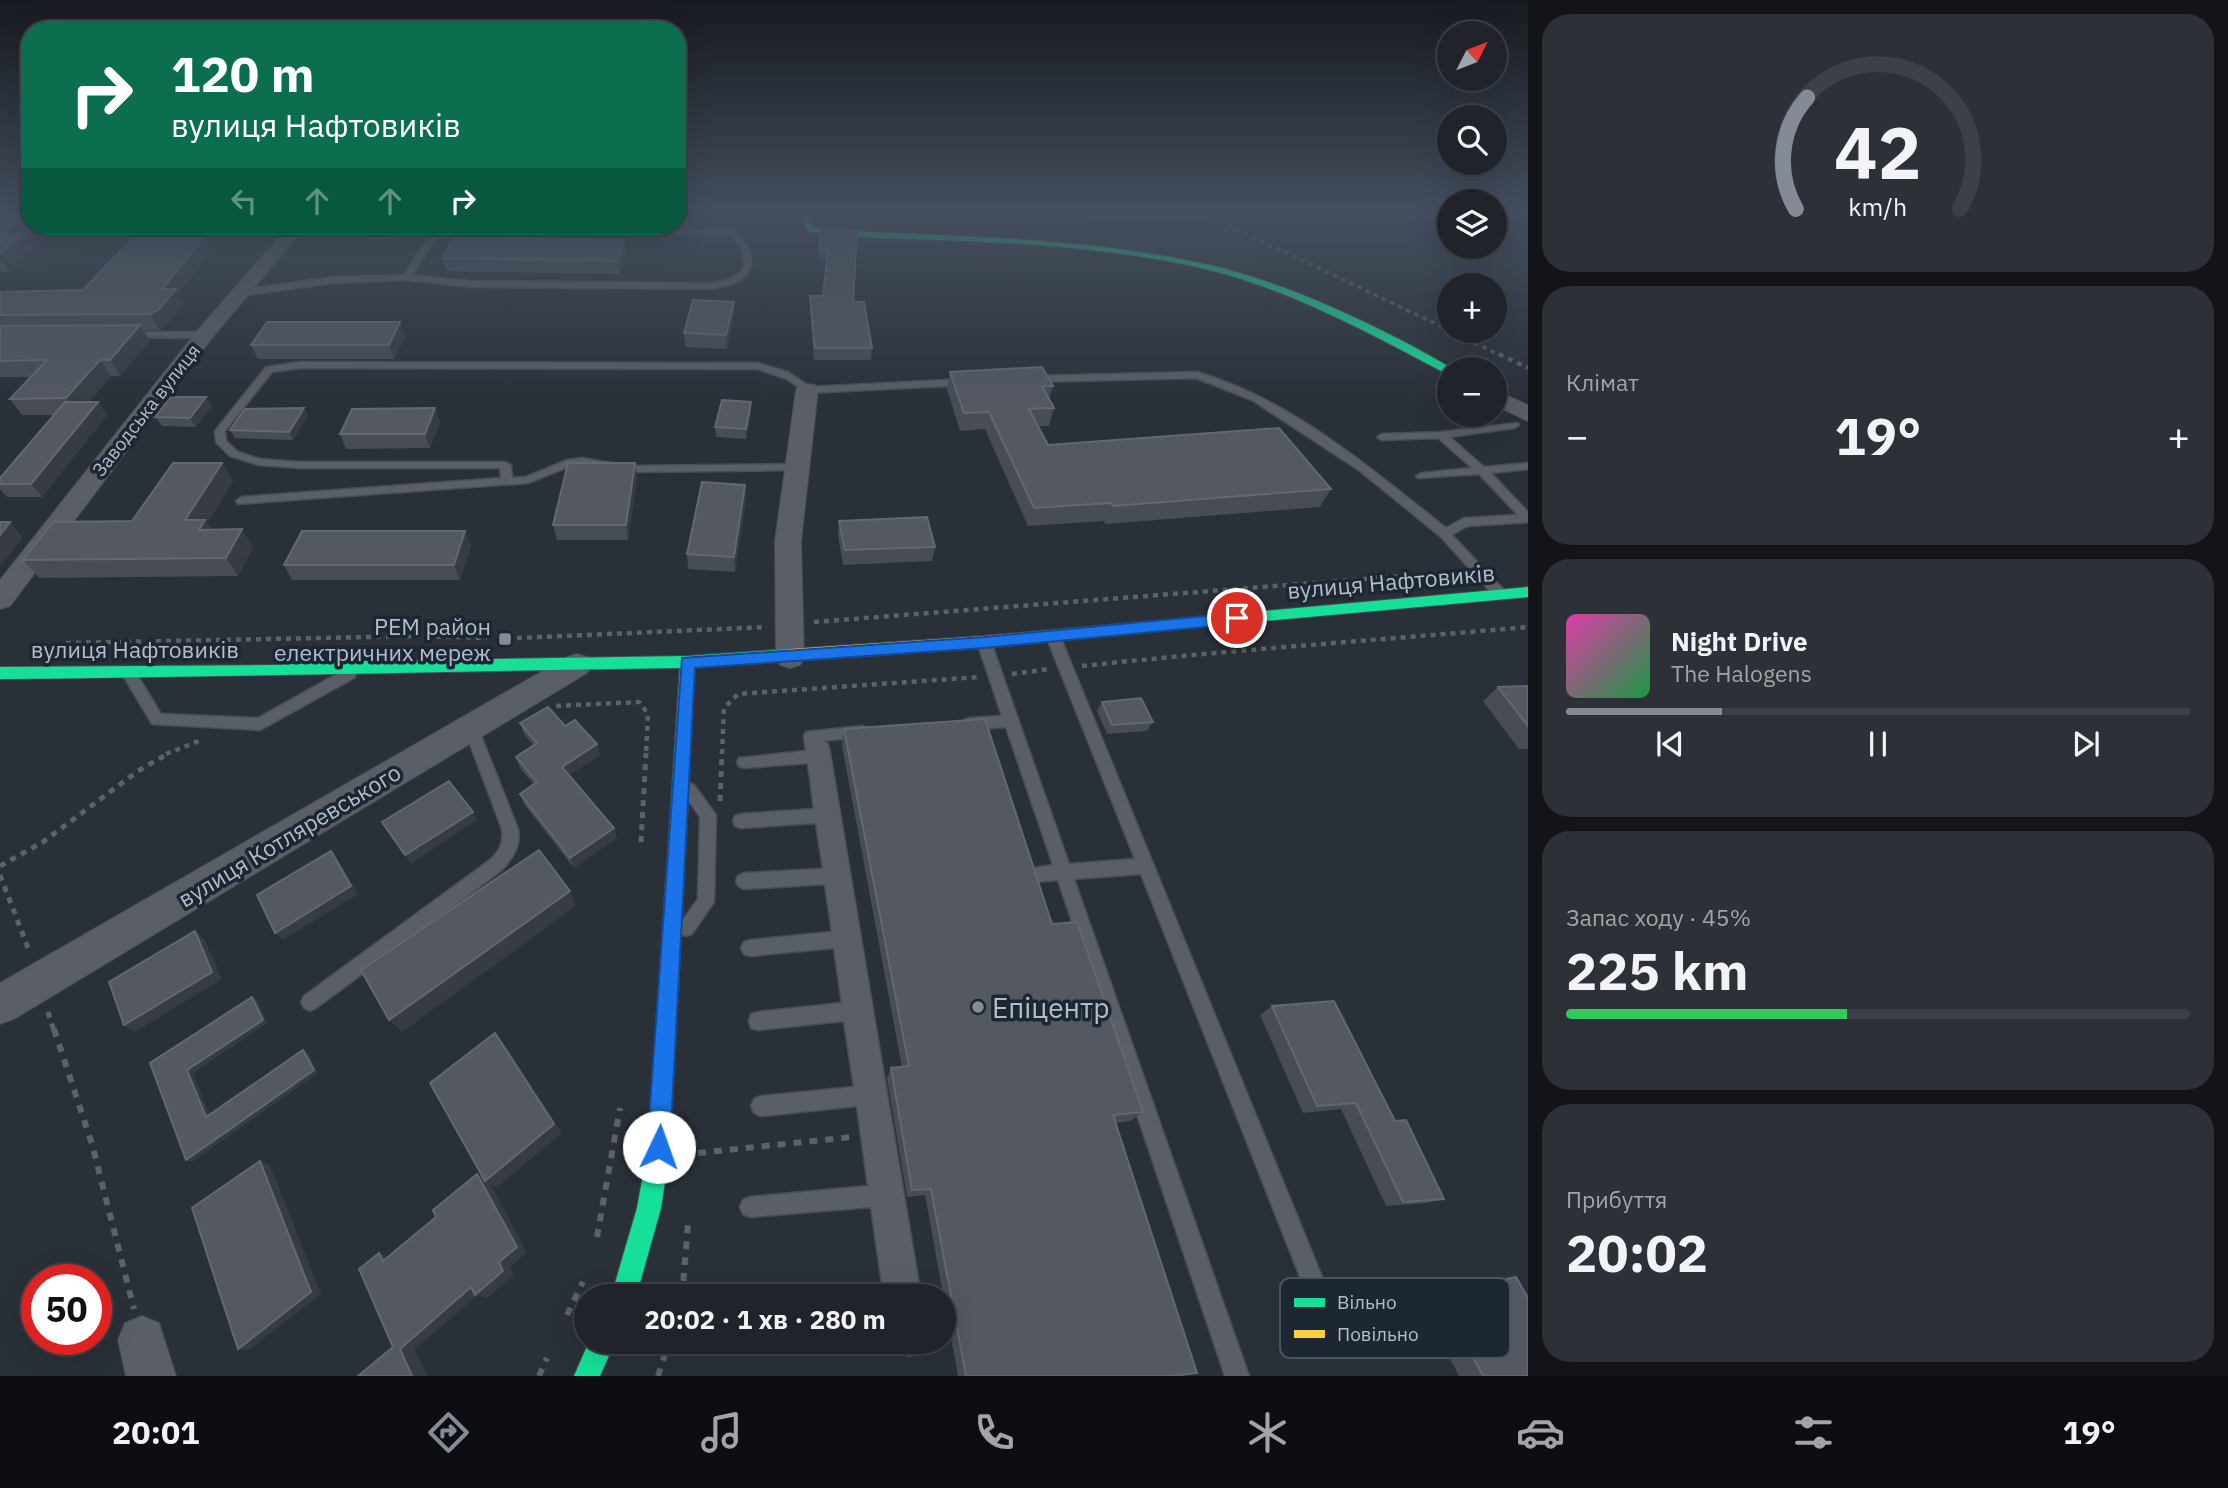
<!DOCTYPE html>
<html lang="uk">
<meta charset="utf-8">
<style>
body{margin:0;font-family:"IBM Plex Sans",sans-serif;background:#2d3036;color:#f1f3f6;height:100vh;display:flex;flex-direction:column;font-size:26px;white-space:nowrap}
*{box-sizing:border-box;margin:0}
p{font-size:23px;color:#a2a4a8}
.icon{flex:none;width:38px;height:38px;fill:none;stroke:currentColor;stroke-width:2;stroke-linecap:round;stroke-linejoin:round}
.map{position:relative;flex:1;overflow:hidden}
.details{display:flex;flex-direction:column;gap:14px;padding:14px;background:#121417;width:700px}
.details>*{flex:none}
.banner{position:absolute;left:21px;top:21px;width:665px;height:214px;border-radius:28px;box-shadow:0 7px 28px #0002,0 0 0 2px #3d4147;background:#0b6e4f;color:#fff;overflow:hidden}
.needle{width:46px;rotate:48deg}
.fabs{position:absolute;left:1437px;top:21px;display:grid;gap:14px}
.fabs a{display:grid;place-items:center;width:70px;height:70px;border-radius:50%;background:#20242a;box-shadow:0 7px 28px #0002,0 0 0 2px #3d4147;font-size:35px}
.speed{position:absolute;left:21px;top:1264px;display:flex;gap:14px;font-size:35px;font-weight:700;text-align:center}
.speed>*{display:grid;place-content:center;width:91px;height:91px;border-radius:50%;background:#20242a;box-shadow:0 7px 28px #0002,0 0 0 2px #3d4147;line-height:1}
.speed .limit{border:10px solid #d22;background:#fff;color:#111}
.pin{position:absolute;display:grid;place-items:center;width:60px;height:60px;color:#fff;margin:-30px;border:4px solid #fff;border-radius:50%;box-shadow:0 2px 7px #0007}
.me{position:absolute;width:77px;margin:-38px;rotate:3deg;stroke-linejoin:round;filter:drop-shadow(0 0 5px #0008)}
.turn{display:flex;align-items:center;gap:24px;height:147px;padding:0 35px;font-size:32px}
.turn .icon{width:91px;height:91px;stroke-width:2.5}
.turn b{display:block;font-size:49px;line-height:60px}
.lanes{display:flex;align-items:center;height:66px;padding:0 35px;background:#0003;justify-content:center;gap:35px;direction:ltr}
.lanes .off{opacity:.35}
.big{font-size:52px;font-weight:700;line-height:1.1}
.details .tile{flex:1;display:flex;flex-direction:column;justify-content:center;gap:10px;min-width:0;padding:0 24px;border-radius:28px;background:#2d3036}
.details .dial{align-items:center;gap:0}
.dial svg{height:182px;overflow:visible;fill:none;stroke:#3d4147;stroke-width:7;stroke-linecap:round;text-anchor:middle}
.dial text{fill:#f1f3f6;stroke:none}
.song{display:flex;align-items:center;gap:21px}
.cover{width:84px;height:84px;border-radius:10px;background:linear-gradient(135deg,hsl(320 70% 55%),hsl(140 70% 35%))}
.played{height:7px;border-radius:4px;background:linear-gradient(90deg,#848b96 25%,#3d4147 25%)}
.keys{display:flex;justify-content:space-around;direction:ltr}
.heat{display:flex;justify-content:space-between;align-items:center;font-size:38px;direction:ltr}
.charge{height:10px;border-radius:5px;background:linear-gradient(90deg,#34c759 45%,#3d4147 0)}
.trip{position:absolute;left:574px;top:1284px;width:382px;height:70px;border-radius:35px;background:#20242a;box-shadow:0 7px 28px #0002,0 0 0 2px #3d4147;font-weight:700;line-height:70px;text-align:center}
.dock{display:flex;height:112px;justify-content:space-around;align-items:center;background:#0d0e11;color:#a2a4a8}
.dock .icon{width:49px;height:49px}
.dock .current{color:#848b96}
.dock b{font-size:32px;color:#f1f3f6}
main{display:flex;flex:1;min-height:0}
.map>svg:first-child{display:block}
.green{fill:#273a3e}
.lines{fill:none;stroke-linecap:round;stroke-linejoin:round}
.lane-casing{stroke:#484c55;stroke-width:3}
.street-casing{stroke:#484c55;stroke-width:2}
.fast-casing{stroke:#484c55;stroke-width:2}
.slow-casing{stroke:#484c55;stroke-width:2}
.path-far2{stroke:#5c6268;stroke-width:4.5;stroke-dasharray:5 5;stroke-linecap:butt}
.path-far1{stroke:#5c6268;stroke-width:5;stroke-dasharray:6 6;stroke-linecap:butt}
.path{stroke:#5c6268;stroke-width:6;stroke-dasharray:8 8;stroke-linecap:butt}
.lane{fill:#5a5e66;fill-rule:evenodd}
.street{fill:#5a5e66;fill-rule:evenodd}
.fast{fill:#16e098;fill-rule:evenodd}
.slow{fill:#ffcf43;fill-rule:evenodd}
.rail-far1{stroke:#595d64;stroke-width:3.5;stroke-dasharray:4.5 4.5;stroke-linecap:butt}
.rail{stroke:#595d64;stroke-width:4.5;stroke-dasharray:5 5;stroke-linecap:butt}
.wall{fill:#474c55}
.shaded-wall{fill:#373c44}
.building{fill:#535861;stroke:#626872;stroke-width:2}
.route{fill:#1a73e8;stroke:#114b97;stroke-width:2}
.poi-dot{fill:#848b96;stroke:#1d2633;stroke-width:2.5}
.labels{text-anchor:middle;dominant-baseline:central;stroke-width:7;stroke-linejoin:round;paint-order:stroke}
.far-street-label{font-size:19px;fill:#b4bcc9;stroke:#1d2633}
.street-label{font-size:23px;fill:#b4bcc9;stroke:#1d2633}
.poi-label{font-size:23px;fill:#b4bcc9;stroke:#1d2633;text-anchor:end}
.near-poi-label{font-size:28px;fill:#b4bcc9;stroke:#1d2633;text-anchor:start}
.key{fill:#1d2633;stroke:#4a5360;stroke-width:2}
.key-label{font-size:19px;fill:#b4bcc9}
</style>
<main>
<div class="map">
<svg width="1528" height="1376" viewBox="0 0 1528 1376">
<rect width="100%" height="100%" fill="#2a3038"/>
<!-- green -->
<path class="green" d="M1072 213H1193L1287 257H1257L1250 273 1033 237 1010 227 1040 224 1111 228 1120 224Z"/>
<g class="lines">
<!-- lane casing -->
<g class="lane-casing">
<path id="lane" d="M436 226H444L439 234 472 233 476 235 472 237 436 238 412 275 470 281 710 283C719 282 730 280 738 274 751 263 740 242 728 234L493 236V232H496L730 230C748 237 761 265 742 279 733 285 721 287 710 289L470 287 407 280 334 283 240 296 236 293 240 290 334 277 404 275Z
M128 332H204L209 335 204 338 125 337 123 335Z
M301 362 757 363 788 372 810 387 965 379 970 382 965 385 807 393 787 379 757 369 301 368 272 372 225 431 226 441 238 452 260 459 300 462H505L511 465 512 478 526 477 567 460 582 458 628 466 797 464 803 467 797 470 628 472 582 464 573 465 528 483 238 504 236 501 242 497 501 478 500 468H300L259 465 230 456 216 442 215 431 266 367Z
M1197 372C1292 400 1370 468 1446 528L1464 518 1518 515 1479 474 1418 478 1416 476 1422 473 1472 468 1438 438 1382 440 1377 437 1382 434 1441 432 1518 423 1519 425 1514 428 1450 437 1484 467 1528 463V469L1491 473 1528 512V522L1467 526 1452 535 1505 591 1506 594 1505 597H1495L1441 537 1360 471 1252 400 1196 378 1031 382 1026 379 1031 376Z
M1053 631 1060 636 1329 1294 1326 1302 1318 1305 1310 1302 1141 874 1074 879 1249 1376H1225L1058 880 1034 882 1028 879 1026 874 1028 869 1053 865 1006 727 969 730 964 728 962 724 964 720 969 718 1002 716 977 642 984 637 991 642 1069 864 1135 859 1046 636Z
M128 667 133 668 161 714 258 718 344 670 349 669 356 674 354 678 260 730 152 724 121 672Z
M471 722 476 724 478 728 518 829C521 846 513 858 502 870L316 1008 310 1011 304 1008 301 1002 304 996 490 860C500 850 504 843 502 829L464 728 466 724Z
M862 726 867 728 869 732 867 736 822 741 827 743 829 747 921 1297H884L871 1207 750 1217 743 1214 740 1207 743 1200 750 1197 868 1186 857 1106 761 1116 754 1113 751 1106 754 1099 761 1096 854 1087 844 1021 758 1030 751 1028 749 1021 751 1014 758 1012 842 1003 834 948 750 956 744 954 741 948 744 942 750 940 832 932 825 884 744 889 738 886 736 881 738 876 744 873 823 869 816 823 741 828 735 826 733 821 735 816 741 814 814 809 808 763 744 768 739 766 737 762 739 758 806 751 804 736 806 732Z
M689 783 694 785 716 815 714 902 692 934 686 936 680 934 677 928 698 899 700 817 681 790 684 785Z
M892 1342H923L917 1353 909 1356 895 1350Z"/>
</g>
<!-- street casing -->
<g class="street-casing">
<path id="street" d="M289 226H306L211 339 10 606 0 609V580L197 331Z
M807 384 815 385 818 390 801 541 804 657 800 665 790 668 780 665 776 657 775 541 796 390 799 385Z
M1494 390 1528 405V421L1494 405Z
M577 654 587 657 592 665 587 673 14 1019 0 1024V983L567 657Z
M142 1316 159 1323 176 1376H126L118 1340 125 1323Z"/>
</g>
<!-- fast casing -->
<g class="fast-casing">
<path id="fast" d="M800 215H806L813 227 833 230C961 237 1089 237 1214 266 1290 284 1386 329 1453 369H1449V374L1445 373C1371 334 1295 292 1213 271 1089 240 959 242 833 236L807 231Z
M1528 587V597L1209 626 1202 621 1209 616Z
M790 649 798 655 790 661 695 667 670 1148 661 1208 636 1297H611L637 1208 648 1148 680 668C453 671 227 677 0 679V667L275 665 362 661 688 656Z
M589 1342H615L600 1376H574Z"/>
</g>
<!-- slow casing -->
<g class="slow-casing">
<path id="slow" d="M1209 616 1216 621 1209 626 984 648 790 661 782 655 790 649 984 636Z"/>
</g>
<!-- path-far2 -->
<path class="path-far2" d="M814 622 1454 572
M517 638 767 627
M66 643 422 636 487 638
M1082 666C1231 650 1379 640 1528 627
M1012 674 1049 669
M556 706 639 702 648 714 646 754
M166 754 201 740
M722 754 724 708 738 694 979 677"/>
<!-- path-far1 -->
<path class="path-far1" d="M720 801 722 753
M641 842 646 753
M0 866 43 842 138 771 169 753
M0 875 30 953
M48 1012 54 1031"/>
<!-- path -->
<path class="path" d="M54 1029 92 1144 134 1309
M698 1153 852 1137
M597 1237 620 1108
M682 1297 688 1224
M567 1315 583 1282
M539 1376 547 1358
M658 1376 669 1342"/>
<!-- lane -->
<use href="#lane" class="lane"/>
<!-- street -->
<use href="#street" class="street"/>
<!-- fast -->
<use href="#fast" class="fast"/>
<!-- slow -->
<use href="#slow" class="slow"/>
<!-- rail-far1 -->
<path class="rail-far1" d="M1203 213 1449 330
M1450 331 1502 356"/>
<!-- rail -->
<path class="rail" d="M1499 354 1528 368"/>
</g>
<!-- wall -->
<path class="wall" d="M0 213 27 238 34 250 9 272H0Z
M364 226H405L397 239 368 240Z
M468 226H523L521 230H515L516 238 626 253 620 274 446 271 442 258Z
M821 228 872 348 871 360H814L810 309V296H823L827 260H818Z
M213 249 178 294 184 304 167 325 159 330H143L150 341 120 376H111L89 402H98L107 415 42 497H7L0 489V478L55 415H22L10 399 31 377H0V292L83 290Z
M734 316 727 349 685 347 684 333Z
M405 336 394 359H258L251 345Z
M950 372 1053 386 1049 399 1054 408 1049 426H1038L1048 445 1331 489 1320 507 1106 524 1104 521 1028 526 985 429 960 431 947 389Z
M751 402V412L746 439 716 437 715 427Z
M212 406 196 427 162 426 155 417Z
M304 408 308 416 293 440 235 438 230 430Z
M435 408 440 423 430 448 346 449 340 434Z
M222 463 233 481 207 523 212 530 253 547 238 576 39 578 23 560 132 521Z
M637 477 628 540H557L553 525Z
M745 485 746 499 735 572 688 569 687 554Z
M839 521 935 547 932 561 843 565 838 535Z
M471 546 460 580H292L284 565Z
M1528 686V749H1519L1483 701 1498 687Z
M1102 702 1153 722 1147 731 1107 734 1097 711Z
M520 723 565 726 597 744 600 755 569 775 614 828 617 838 574 868 524 804 520 794 534 784 520 768 516 757 534 746 524 734Z
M844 729 1052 924 1143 1112 1130 1121 1116 1123 1173 1376H958L925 1195 907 1197 887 1078 891 1068 902 1067 842 746Z
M1272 1006 1395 1121 1444 1199 1426 1203 1386 1206 1341 1109 1303 1113 1260 1015Z
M1516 1277 1528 1376H1459L1417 1297 1492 1280Z"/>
<!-- shaded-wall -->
<path class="shaded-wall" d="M28 213H30V226H42L27 238 34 250 9 272 0 259 1 234Z
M392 226H405L397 239Z
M514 226 517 239 507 238Z
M206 235 213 249 178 294 184 304 167 325 159 330 150 314 162 289Z
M624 240 626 253 620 274 618 261Z
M734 302V316L727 349 726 335Z
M400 322 405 336 394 359 389 345Z
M140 325 150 341 120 376 110 360Z
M100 360 111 376 78 415 66 398Z
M206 397 212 406 196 427 190 418Z
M98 402 107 415 42 497 31 484Z
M751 402V412L746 439V429Z
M304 408 308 416 293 440 289 432Z
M435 408 440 423 430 448 425 434Z
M222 463 233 481 207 523 217 538 211 548 185 520Z
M635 463 637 477 628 540 626 525Z
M745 485 746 499 735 572 734 557Z
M10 522 23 537 0 567V535Z
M242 529 253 547 238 576 226 558Z
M465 531 471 546 460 580 454 565Z
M597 744 600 755 566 777 562 767Z
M473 812 477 820 411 864 405 855Z
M614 828 617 838 574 868 570 858Z
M331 851 338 860 358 894 283 940 275 933Z
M570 891 576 906 402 1032 389 1020Z
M195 931 204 939 222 979 135 1032 124 1025Z
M252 997 257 1000 267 1023 193 1073 211 1119 206 1117 187 1070Z
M495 1033 505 1045 562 1133 496 1188 490 1184 527 1252 510 1267 514 1275 487 1298 477 1296 415 1349 427 1376H412L400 1349 499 1262 477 1174 486 1180Z
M303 1050 308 1053 318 1073 192 1162 186 1160Z
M260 1161 270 1165 321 1294 250 1349H238Z
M379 1253 395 1258 383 1261Z"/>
<!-- building -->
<path class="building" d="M0 213H28L1 234H24L0 253Z
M514 226 507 238 624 240 618 261 442 258 460 227Z
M821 228 857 232 853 302H864L872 348H815L810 296H823L828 249 819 248Z
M136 235H206L162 289H176L158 310 150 314 0 315V292L83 290Z
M693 300 734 302 726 335 684 333Z
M267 322H400L389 345H251Z
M140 325 110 360H100L66 398 10 399 47 360 0 361V326Z
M1042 367 1053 386H1042L1054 408 1029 409 1048 445 1279 428 1331 489 1113 506 1111 503 1034 508 989 412 964 413 950 372Z
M171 397H206L190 418 155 417Z
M722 400 751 402 746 429 715 427Z
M65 402H98L31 484H0V478Z
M304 408 289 432 230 430 245 409Z
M435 408 425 434H340L352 409Z
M173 463H222L185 520H205L199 530 242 529 226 558 23 560 53 522 132 521Z
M568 463H635L626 525H553Z
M702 482 745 485 734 557 687 554Z
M927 517 935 547 845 550 839 521Z
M0 522H10L0 535Z
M302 531H465L454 565H284Z
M1528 686V726L1498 687Z
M1141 698 1153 722 1112 725 1102 702Z
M548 707 565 726 575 720 597 744 562 767 614 828 570 858 520 794 537 782 516 757 537 743 520 723Z
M985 719 1052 924 1077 922 1143 1112 1113 1115 1197 1373 1173 1376H966L931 1189 912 1190 891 1068 909 1066 844 729Z
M449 781 473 812 405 855 382 822Z
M539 850 570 891 389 1020 361 970Z
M331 851 351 886 275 933 257 895Z
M195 931 212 972 124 1025 109 982Z
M252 997 263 1020 187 1070 206 1117 303 1050 314 1070 186 1160 150 1063Z
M1334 1001 1395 1121 1406 1120 1444 1199 1403 1202 1356 1103 1317 1106 1272 1006Z
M495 1033 554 1124 485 1181 430 1083Z
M260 1161 311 1292 238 1349 192 1208Z
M477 1174 517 1247 499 1262 503 1271 475 1295 471 1287 400 1349 412 1376H358L393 1347 359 1269 379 1253 383 1261 436 1217 433 1210Z
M1516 1277 1528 1298V1376H1483L1439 1294Z"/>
<!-- sky -->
<linearGradient id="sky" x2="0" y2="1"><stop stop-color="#171a1f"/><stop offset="0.52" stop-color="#444e5e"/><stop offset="1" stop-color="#444e5e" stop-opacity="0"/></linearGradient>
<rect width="1528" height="406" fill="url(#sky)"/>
<!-- route -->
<path class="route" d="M1237 613 1244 618 1237 624 984 648 695 668 670 1147 667 1156 659 1159 651 1156 647 1147 682 658 984 637Z"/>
<!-- markers -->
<g class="poi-dot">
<rect x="498" y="632" width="14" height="14" rx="3.5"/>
<circle cx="978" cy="1007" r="7"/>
</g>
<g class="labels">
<!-- far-street labels -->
<g class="far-street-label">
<text transform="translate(146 410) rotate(-52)">Заводська вулиця</text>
</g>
<!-- street labels -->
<g class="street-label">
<text transform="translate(1391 581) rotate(-5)">вулиця Нафтовиків</text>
<text x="135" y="649">вулиця Нафтовиків</text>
<text transform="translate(289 835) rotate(-31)">вулиця Котляревського</text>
</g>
<!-- poi labels -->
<g class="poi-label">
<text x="491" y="626">РЕМ район<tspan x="491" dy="26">електричних мереж</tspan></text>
</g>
<!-- near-poi labels -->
<g class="near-poi-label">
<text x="992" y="1007">Епіцентр</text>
</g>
</g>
<!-- legend -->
<rect x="1280" y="1278" width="230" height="80" rx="10" class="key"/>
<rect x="1294" y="1298" width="31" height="9" fill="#16e098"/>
<rect x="1294" y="1330" width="31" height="8" fill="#ffcf43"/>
<g class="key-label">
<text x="1337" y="1309">Вільно</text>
<text x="1337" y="1341">Повільно</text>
</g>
</svg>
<div class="fabs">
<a><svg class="needle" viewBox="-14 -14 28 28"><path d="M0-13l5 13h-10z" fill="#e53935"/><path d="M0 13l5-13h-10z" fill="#a2a4a8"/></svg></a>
<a><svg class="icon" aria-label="search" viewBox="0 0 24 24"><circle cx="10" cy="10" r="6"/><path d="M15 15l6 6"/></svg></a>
<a><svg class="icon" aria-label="layers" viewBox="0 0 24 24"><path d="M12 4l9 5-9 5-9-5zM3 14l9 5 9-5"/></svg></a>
<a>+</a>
<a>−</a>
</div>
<div class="speed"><div class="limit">50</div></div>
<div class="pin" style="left:1237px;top:618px;background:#d93025"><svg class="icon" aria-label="arrive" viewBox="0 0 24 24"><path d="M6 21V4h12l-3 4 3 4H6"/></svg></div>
<svg class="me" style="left:659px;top:1147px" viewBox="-20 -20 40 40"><circle r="19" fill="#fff"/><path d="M0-13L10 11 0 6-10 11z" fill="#1a73e8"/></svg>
<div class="trip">20:02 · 1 хв · 280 m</div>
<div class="banner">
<div class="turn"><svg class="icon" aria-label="right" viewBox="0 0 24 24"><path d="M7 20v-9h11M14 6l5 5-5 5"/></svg><div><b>120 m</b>вулиця Нафтовиків</div></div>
<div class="lanes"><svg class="icon off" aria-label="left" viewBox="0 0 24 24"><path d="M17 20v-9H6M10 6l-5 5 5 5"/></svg><svg class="icon off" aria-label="ahead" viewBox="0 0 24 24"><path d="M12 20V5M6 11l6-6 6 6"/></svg><svg class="icon off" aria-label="ahead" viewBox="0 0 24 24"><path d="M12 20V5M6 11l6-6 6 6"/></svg><svg class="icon" aria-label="right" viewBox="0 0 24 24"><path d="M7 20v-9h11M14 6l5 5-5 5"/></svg></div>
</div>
</div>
<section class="details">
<div class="tile dial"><svg viewBox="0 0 100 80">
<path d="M14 69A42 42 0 1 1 86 69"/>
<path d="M14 69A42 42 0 0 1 19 20" stroke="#848b96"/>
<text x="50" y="56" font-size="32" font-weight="700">42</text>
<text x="50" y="72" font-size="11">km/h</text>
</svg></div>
<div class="tile"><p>Клімат</p>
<div class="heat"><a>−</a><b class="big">19°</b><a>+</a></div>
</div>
<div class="tile">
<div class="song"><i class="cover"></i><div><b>Night Drive</b><p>The Halogens</p></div></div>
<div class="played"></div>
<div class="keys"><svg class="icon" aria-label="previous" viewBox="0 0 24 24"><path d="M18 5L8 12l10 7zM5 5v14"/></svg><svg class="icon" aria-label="pause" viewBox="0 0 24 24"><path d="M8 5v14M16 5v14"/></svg><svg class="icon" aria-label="next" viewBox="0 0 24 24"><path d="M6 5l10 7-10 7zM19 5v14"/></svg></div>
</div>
<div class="tile"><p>Запас ходу · 45%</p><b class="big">225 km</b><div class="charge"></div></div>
<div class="tile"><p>Прибуття</p><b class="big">20:02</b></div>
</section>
</main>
<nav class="dock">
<b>20:01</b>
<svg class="icon current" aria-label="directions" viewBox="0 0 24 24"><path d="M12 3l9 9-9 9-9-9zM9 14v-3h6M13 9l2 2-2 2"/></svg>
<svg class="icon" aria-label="music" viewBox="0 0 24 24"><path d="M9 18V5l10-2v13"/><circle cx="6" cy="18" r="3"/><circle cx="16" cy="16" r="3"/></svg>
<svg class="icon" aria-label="phone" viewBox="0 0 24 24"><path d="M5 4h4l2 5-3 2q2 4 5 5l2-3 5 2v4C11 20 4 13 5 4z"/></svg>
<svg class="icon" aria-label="climate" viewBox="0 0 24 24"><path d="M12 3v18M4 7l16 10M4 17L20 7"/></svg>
<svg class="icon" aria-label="car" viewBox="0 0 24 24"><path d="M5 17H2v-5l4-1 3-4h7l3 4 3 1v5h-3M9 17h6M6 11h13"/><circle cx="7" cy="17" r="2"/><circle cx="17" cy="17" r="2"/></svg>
<svg class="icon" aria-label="filters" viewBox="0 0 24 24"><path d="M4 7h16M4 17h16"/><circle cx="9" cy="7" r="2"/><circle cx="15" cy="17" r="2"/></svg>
<b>19°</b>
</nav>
